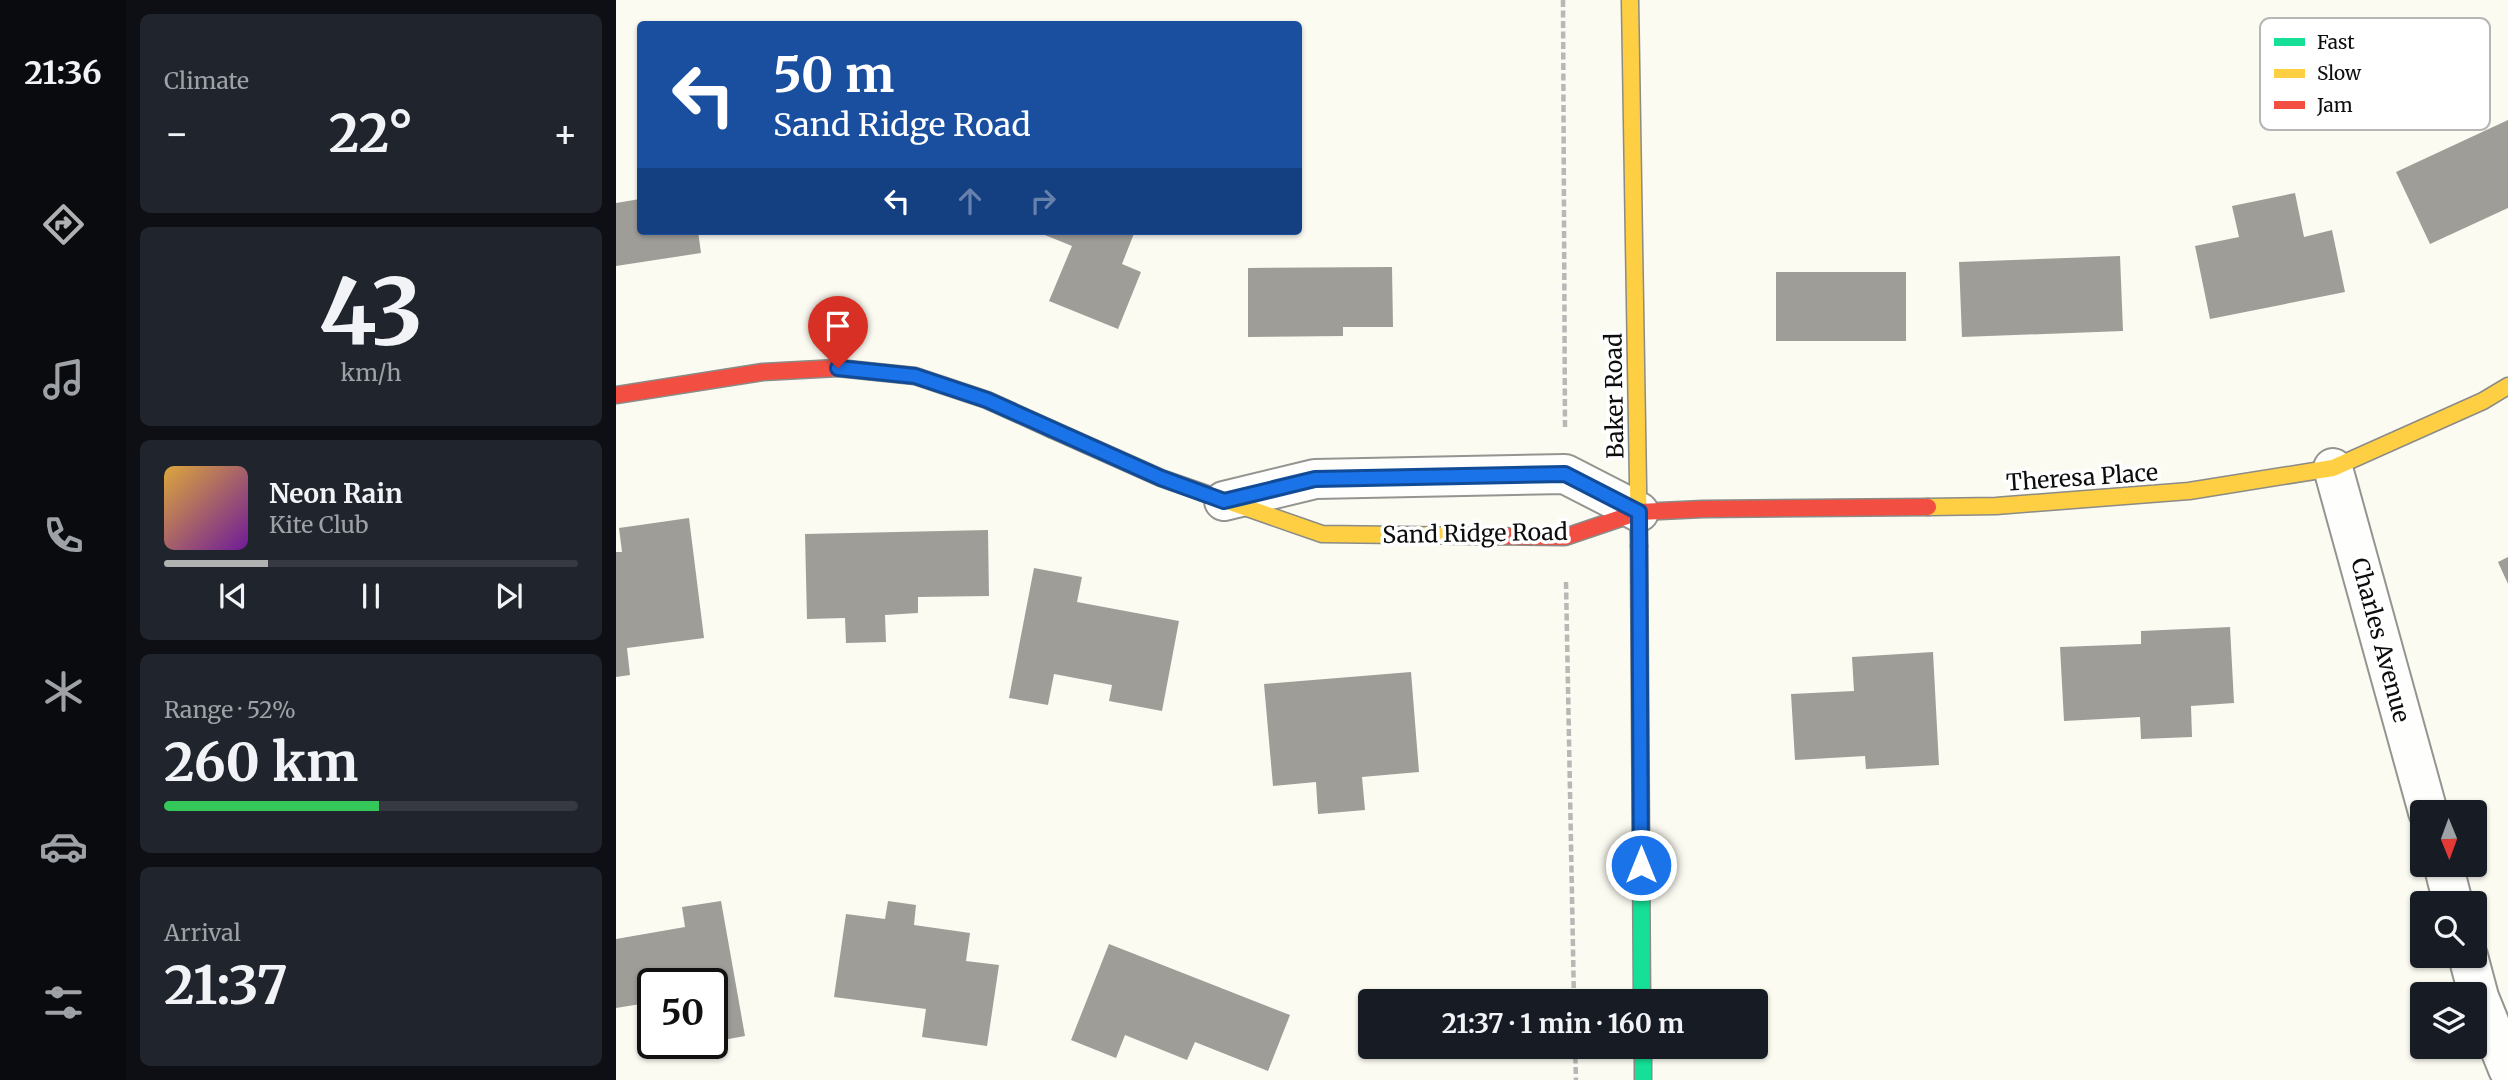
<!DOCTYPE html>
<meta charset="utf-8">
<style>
body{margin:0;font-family:Merriweather,serif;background:#20242c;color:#f1f3f6;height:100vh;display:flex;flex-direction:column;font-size:26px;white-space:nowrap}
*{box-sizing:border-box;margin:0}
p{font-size:23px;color:#9ea1a6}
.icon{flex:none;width:38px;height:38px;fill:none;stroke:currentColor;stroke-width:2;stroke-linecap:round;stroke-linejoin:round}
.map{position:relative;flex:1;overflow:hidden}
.side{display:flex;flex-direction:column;gap:14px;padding:14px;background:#0d0f14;width:490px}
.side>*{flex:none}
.banner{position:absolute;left:21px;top:21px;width:665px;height:214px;border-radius:7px;box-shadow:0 2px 5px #0004;background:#1a4fa0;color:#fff;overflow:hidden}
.needle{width:46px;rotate:179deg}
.buttons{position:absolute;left:1794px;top:800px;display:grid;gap:14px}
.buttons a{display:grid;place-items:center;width:77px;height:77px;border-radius:7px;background:#171b24;box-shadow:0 2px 5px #0004;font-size:35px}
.speed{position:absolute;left:21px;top:968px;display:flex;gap:14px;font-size:35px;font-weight:700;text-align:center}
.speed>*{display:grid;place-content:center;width:91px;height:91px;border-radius:50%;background:#171b24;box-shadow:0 2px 5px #0004;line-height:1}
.speed .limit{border:4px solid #111;border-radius:10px;background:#fff;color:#111}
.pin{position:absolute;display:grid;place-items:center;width:60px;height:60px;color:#fff;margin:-72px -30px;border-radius:50% 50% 50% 0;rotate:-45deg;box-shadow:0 0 7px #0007}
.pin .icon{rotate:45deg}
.me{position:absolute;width:77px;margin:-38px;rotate:0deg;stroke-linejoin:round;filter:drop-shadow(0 0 5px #0008)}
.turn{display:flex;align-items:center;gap:24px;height:147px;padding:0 21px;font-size:32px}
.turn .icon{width:91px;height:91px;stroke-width:2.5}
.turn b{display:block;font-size:49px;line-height:60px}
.lanes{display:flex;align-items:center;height:66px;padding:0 21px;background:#0003;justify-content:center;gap:35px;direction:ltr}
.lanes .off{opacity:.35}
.big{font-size:52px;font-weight:700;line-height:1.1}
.side .widget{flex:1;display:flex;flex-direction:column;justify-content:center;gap:10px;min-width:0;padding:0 24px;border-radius:10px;background:#20242c}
.side .dial{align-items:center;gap:0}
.dial b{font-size:91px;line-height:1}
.song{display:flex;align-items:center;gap:21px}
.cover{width:84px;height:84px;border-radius:10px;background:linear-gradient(135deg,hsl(40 70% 55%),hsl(280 70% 35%))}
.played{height:7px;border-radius:4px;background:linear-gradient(90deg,#b0b1b1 25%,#363941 25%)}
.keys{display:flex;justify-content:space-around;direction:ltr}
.heat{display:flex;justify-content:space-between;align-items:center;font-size:38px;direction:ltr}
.charge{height:10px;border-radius:5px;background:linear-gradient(90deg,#34c759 52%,#363941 0)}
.trip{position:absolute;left:742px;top:989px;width:410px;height:70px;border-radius:7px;background:#171b24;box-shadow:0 2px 5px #0004;font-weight:700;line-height:70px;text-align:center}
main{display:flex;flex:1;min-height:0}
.tab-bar{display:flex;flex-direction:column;width:126px;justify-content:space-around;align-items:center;background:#090b0e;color:#9ea1a6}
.tab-bar .icon{width:49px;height:49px}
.tab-bar .selected{color:#b0b1b1}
.tab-bar b{font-size:32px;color:#f1f3f6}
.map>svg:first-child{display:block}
.building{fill:#9e9d98}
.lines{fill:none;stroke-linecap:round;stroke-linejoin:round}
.street-casing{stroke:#949490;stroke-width:42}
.fast-casing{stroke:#8b8b87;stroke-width:19}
.slow-casing{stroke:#8b8b87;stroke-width:19}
.jam-casing{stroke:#8b8b87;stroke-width:19}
.path{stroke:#b8b8b6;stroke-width:4.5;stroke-dasharray:7 3.5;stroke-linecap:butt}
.street{stroke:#fefefd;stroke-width:38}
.fast{stroke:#16e098;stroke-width:16}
.slow{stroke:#ffcf43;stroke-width:16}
.jam{stroke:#f24e42;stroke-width:16}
.route-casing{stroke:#114b97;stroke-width:18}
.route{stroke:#1a73e8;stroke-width:12}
.labels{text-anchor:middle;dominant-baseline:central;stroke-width:7;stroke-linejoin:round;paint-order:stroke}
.street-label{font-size:23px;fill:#0d0d0d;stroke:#fff}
.key{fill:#fff;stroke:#b6b6b6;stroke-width:2}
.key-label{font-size:19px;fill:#0d0d0d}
</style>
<main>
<nav class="tab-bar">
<b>21:36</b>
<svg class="icon selected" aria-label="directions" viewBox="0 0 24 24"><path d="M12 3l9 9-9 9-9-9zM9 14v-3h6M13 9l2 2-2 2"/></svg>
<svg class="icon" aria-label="music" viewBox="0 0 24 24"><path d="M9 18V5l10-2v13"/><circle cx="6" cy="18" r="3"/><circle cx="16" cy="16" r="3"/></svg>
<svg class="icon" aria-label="phone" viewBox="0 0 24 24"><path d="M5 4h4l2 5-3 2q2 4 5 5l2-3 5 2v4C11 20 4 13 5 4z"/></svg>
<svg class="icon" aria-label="climate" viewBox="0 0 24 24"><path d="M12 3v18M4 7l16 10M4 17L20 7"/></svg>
<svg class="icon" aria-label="car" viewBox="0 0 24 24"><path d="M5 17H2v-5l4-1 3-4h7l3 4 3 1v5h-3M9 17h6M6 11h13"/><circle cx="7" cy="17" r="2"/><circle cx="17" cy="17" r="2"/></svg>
<svg class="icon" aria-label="filters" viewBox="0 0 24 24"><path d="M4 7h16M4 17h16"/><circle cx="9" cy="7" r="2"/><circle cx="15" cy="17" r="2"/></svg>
</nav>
<section class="side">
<div class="widget"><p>Climate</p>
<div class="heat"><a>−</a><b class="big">22°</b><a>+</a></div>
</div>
<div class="widget dial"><b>43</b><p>km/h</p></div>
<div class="widget">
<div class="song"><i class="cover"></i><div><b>Neon Rain</b><p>Kite Club</p></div></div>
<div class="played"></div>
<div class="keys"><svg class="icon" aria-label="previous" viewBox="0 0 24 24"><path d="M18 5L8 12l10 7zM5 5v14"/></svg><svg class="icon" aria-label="pause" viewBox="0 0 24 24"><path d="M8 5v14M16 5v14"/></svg><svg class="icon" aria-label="next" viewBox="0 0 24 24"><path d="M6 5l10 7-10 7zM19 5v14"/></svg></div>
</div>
<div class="widget"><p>Range · 52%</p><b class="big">260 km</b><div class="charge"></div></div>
<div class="widget"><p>Arrival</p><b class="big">21:37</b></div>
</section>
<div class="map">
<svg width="1892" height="1080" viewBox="0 0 1892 1080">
<rect width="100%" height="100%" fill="#fbfbf2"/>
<!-- building -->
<path class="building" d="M1892 120V208L1814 244 1780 172Z
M1679 193 1688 237 1716 230 1729 292 1594 319 1579 246 1623 237 1616 206Z
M24 199V231H82L85 253 0 266V203Z
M419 231H519L506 264 525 272 502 329 433 301 456 246Z
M1504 256 1507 331 1346 337 1343 262Z
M776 267 777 327H727V336L632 337V268Z
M1160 272H1290V341H1160Z
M73 518 88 638 11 648 14 675 0 677V552H6L3 528Z
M372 530 373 596 302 597V613L269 615 270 642 230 643 229 618 191 619 189 534Z
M1892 557V584L1882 562Z
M418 568 466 577 461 602 563 621 546 711 493 701 496 685 438 674 432 705 393 698Z
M1614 627 1618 703 1575 706 1576 737 1525 739 1524 717 1448 721 1444 647 1525 644V631Z
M1317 652 1323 765 1250 769 1249 756 1179 760 1175 694 1238 691 1236 657Z
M795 672 803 772 746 777 749 810 702 814 700 782 657 786 648 684Z
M105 901 129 1036 96 1042V984H37V1002L0 1008V939L69 927 66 907Z
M272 901 300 905 298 925 354 933 350 961 383 965 371 1046 306 1037 310 1009 218 997 230 914 269 919Z
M493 944 674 1015 652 1071 579 1042 571 1060 509 1035 500 1058 455 1040Z"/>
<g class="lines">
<!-- street casing -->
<g class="street-casing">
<path id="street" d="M1717 468 1812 812
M608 501 699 479 949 474 1023 512
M1827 864 1837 903
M1852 956 1863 997 1892 1069"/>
</g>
<!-- fast casing -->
<g class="fast-casing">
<path id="fast" d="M1023 546 1026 1001
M1027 1046V1080"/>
</g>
<!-- slow casing -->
<g class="slow-casing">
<path id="slow" d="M1014 0 1023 546
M435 429 545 478 706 534 863 536
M1312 507 1380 506 1573 491 1717 468 1867 401 1892 386"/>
</g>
<!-- jam casing -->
<g class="jam-casing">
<path id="jam" d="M0 395 147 372 222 368 299 376 371 400 435 429
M863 536 949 537 1023 512 1087 509 1312 507"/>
</g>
<!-- path -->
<path class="path" d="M947 0 949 430
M950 582 958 1001
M959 1046 960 1080"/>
<!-- street -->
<use href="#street" class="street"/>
<!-- fast -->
<use href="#fast" class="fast"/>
<!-- slow -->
<use href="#slow" class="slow"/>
<!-- jam -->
<use href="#jam" class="jam"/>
</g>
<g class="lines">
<!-- route casing -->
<g class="route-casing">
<path id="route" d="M222 368 299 376 371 400 545 478 608 501 699 479 949 474 1023 512 1025 865"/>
</g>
<!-- route -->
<use href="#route" class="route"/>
</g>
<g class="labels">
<!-- street labels -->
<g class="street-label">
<text transform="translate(998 396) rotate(-91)">Baker Road</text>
<text transform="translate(1466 477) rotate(-4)">Theresa Place</text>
<text transform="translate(859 533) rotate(-1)">Sand Ridge Road</text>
<text transform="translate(1765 640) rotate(75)">Charles Avenue</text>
</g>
</g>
<!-- legend -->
<rect x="1644" y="18" width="230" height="112" rx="10" class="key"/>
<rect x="1658" y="38" width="31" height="8" fill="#16e098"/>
<rect x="1658" y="69" width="31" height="9" fill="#ffcf43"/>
<rect x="1658" y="101" width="31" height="8" fill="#f24e42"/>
<g class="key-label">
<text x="1701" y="49">Fast</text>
<text x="1701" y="80">Slow</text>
<text x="1701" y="112">Jam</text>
</g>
</svg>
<div class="buttons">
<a><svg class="needle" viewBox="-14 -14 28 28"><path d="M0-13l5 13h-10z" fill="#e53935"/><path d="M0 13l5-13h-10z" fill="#9ea1a6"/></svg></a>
<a><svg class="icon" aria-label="search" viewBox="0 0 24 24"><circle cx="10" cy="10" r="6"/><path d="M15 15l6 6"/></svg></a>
<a><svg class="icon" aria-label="layers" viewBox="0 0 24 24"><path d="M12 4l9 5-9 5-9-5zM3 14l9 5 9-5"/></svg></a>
</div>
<div class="speed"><div class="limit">50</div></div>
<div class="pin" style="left:222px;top:368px;background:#d93025"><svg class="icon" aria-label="arrive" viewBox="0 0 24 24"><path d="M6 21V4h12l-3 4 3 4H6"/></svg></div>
<svg class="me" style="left:1025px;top:865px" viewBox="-20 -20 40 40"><circle r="17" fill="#1a73e8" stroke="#fff" stroke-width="3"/><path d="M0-11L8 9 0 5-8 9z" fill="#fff"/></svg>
<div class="trip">21:37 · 1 min · 160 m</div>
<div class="banner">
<div class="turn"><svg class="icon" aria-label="left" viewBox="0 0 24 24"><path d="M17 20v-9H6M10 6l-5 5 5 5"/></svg><div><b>50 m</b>Sand Ridge Road</div></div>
<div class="lanes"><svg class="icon" aria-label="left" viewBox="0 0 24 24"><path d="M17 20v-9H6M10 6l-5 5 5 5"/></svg><svg class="icon off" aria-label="ahead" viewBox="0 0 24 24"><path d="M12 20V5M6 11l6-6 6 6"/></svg><svg class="icon off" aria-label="right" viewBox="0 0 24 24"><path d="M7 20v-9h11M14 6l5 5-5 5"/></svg></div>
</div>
</div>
</main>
